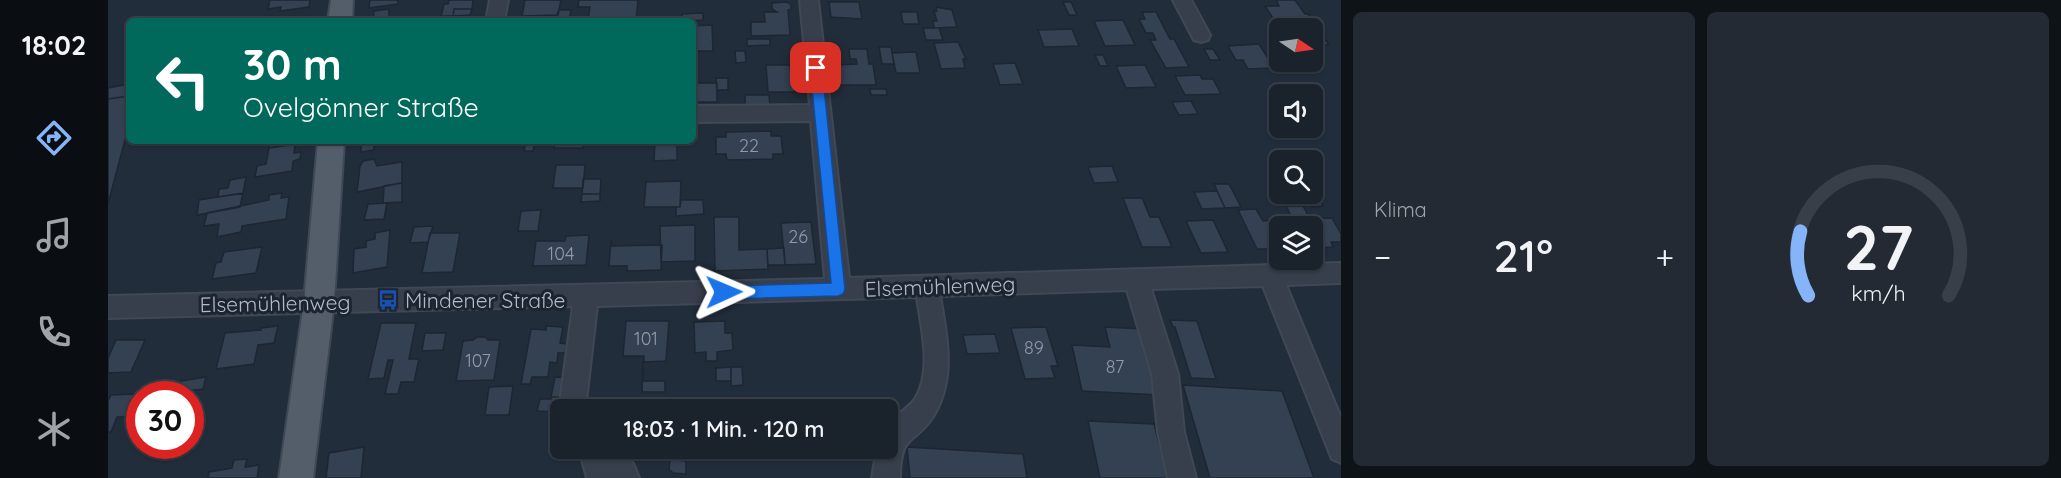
<!DOCTYPE html>
<html lang="de">
<meta charset="utf-8">
<style>
body{margin:0;font-family:Quicksand,sans-serif;background:#232a34;color:#f1f3f6;height:100vh;display:flex;flex-direction:column;font-size:22px;white-space:nowrap}
*{box-sizing:border-box;margin:0}
p{font-size:20px;color:#9fa4a9}
.icon{flex:none;width:33px;height:33px;fill:none;stroke:currentColor;stroke-width:2;stroke-linecap:round;stroke-linejoin:round}
.map{position:relative;flex:1;overflow:hidden}
.panel{display:flex;flex-direction:column;gap:12px;padding:12px;background:#0e1318;width:720px}
.panel>*{flex:none}
.hud{position:absolute;left:18px;top:18px;width:570px;height:126px;border-radius:9px;box-shadow:0 2px 4px #0004,0 0 0 2px #383f48;background:#00695c;color:#fff;overflow:hidden}
.needle{width:39px;rotate:103deg}
.tools{position:absolute;left:1161px;top:18px;display:grid;gap:12px}
.tools a{display:grid;place-items:center;width:54px;height:54px;border-radius:9px;background:#1a222c;box-shadow:0 2px 4px #0004,0 0 0 2px #383f48;font-size:30px}
.speed{position:absolute;left:18px;top:381px;display:flex;gap:12px;font-size:30px;font-weight:700;text-align:center}
.speed>*{display:grid;place-content:center;width:78px;height:78px;border-radius:50%;background:#1a222c;box-shadow:0 2px 4px #0004,0 0 0 2px #383f48;line-height:1}
.speed .limit{border:9px solid #d22;background:#fff;color:#111}
.pin{position:absolute;display:grid;place-items:center;width:51px;height:51px;color:#fff;margin:-26px;border-radius:12px;box-shadow:0 3px 9px #0006}
.me{position:absolute;width:66px;margin:-33px;rotate:89deg;stroke-linejoin:round;filter:drop-shadow(0 0 4px #0008)}
.turn{display:flex;align-items:center;gap:21px;height:126px;padding:0 18px;font-size:27px}
.turn .icon{width:78px;height:78px;stroke-width:2.5}
.turn b{display:block;font-size:42px;line-height:51px}
.big{font-size:45px;font-weight:600;line-height:1.1}
.panel .tile{flex:1;display:flex;flex-direction:column;justify-content:center;gap:9px;min-width:0;padding:0 21px;border-radius:9px;background:#232a34}
.panel .dial{align-items:center;gap:0}
.dial svg{height:156px;overflow:visible;fill:none;stroke:#383f48;stroke-width:7;stroke-linecap:round;text-anchor:middle}
.dial text{fill:#f1f3f6;stroke:none}
.heat{display:flex;justify-content:space-between;align-items:center;font-size:33px;direction:ltr}
.panel .tiles{flex:1;display:grid;gap:12px;grid-template-columns:repeat(2,1fr)}
.trip{position:absolute;left:442px;top:399px;width:348px;height:60px;border-radius:9px;background:#1a222c;box-shadow:0 2px 4px #0004,0 0 0 2px #383f48;font-weight:600;line-height:60px;text-align:center}
main{display:flex;flex:1;min-height:0}
.tabs{display:flex;flex-direction:column;width:108px;justify-content:space-around;align-items:center;background:#0a0e12;color:#9fa4a9}
.tabs .icon{width:42px;height:42px}
.tabs .selected{color:#86b4f8}
.tabs b{font-size:27px;color:#f1f3f6}
.map>svg:first-child{display:block}
.building{fill:#344152;stroke:#1d2632;stroke-width:1.5}
.lines{fill:none;stroke-linecap:round;stroke-linejoin:round}
.minor-casing{stroke:#3f4854;stroke-width:4}
.major-casing{stroke:#3f4854;stroke-width:4}
.minor{fill:#363f4b;fill-rule:evenodd}
.major{fill:#545e6b;fill-rule:evenodd}
.route{fill:#1a73e8;stroke:#114b97;stroke-width:1.5}
.labels{text-anchor:middle;dominant-baseline:central;stroke-width:6;stroke-linejoin:round;paint-order:stroke}
.number-label{font-size:18px;fill:#909aa8}
.street-label{font-size:21px;fill:#b1bac7;stroke:#1b2430}
.poi-label{font-size:21px;fill:#b1bac7;stroke:#1b2430;text-anchor:start}
</style>
<main>
<nav class="tabs">
<b>18:02</b>
<svg class="icon selected" aria-label="directions" viewBox="0 0 24 24"><path d="M12 3l9 9-9 9-9-9zM9 14v-3h6M13 9l2 2-2 2"/></svg>
<svg class="icon" aria-label="music" viewBox="0 0 24 24"><path d="M9 18V5l10-2v13"/><circle cx="6" cy="18" r="3"/><circle cx="16" cy="16" r="3"/></svg>
<svg class="icon" aria-label="phone" viewBox="0 0 24 24"><path d="M5 4h4l2 5-3 2q2 4 5 5l2-3 5 2v4C11 20 4 13 5 4z"/></svg>
<svg class="icon" aria-label="climate" viewBox="0 0 24 24"><path d="M12 3v18M4 7l16 10M4 17L20 7"/></svg>
</nav>
<div class="map">
<svg width="1233" height="478" viewBox="0 0 1233 478">
<rect width="100%" height="100%" fill="#222d3b"/>
<!-- building -->
<path class="building" d="M162 0H202L201 7 172 11 173 7 160 9Z
M262 0H290V4L261 8Z
M341 0H365L364 9H346L345 16H333L336 4H340Z
M417 0H453L450 15 414 16Z
M471 0H530L528 21H480L482 7H470Z
M1168 0H1187L1197 14H1200L1221 45H1204V28L1172 29 1157 6H1171Z
M679 2 683 5V9L680 10 682 35 643 36V22H657L656 12H669L664 9V3Z
M721 2H751L754 19 723 17Z
M955 2H963L969 15H961Z
M828 7 844 10 849 27 826 28 825 21H829L826 11H829Z
M281 9V20L265 21 266 11Z
M346 9H364L362 15 345 16Z
M451 10H463L461 21H446Z
M793 12H809L811 24H795Z
M1034 12H1048L1062 39H1066L1081 67 1058 68 1042 40H1048L1045 33H1038L1031 19H1037Z
M595 13V20L574 21V14Z
M1015 20 1027 45 997 46 986 21Z
M604 25 605 51H585V26Z
M815 28H831L835 40H818Z
M964 29 971 46 936 47 930 30Z
M639 39H662V45L639 46Z
M850 42 858 59H855L857 68 833 69 826 43Z
M1151 44 1166 68 1140 69 1135 60H1128L1120 46Z
M771 47H783L786 64H774Z
M741 49H759L761 64H765L768 85H731L728 65 749 64 748 59H742Z
M1096 49H1105L1112 60H1102Z
M627 51H637L638 62 628 63Z
M808 52 812 73H788L784 53Z
M987 55H995L1000 66H992Z
M907 63 915 84 892 85 885 64Z
M658 65H682L683 75H686L687 92H660Z
M1037 65 1048 87 1018 88 1008 66Z
M1092 75 1094 79H1105L1113 94 1077 95 1067 76Z
M608 78H620V90H609Z
M585 83H609V102H585Z
M21 84V96L0 99V88Z
M762 89H778L779 95H763Z
M637 95H661L662 108H637Z
M21 96V125L0 204V99Z
M1083 101 1090 114 1071 115 1064 102Z
M663 131V136H673L675 154H665V159L619 160 618 154H608V137H618V132Z
M179 141 178 145 161 148 162 142Z
M418 141H427L425 151H416Z
M447 141H476L475 148H446Z
M547 141H569V160L546 161Z
M266 143V150L253 152V145Z
M187 144 186 153 193 152 192 159 185 161 184 171 147 177 149 166 158 164 161 148Z
M266 159 269 166 294 162V183L249 192 252 166 255 161Z
M448 165H477L475 188H445Z
M1004 166 1010 182 986 183 980 167Z
M138 177 135 193 110 197 111 189 120 188 122 180Z
M475 179H493L492 194H474Z
M573 181 572 207H536L538 182Z
M294 183V202L275 203 276 186Z
M1106 184H1121L1133 207 1117 208Z
M1204 188 1215 206 1204 207 1196 194H1204Z
M1109 191 1117 208 1094 209 1086 192Z
M135 193 132 207 89 215 91 200Z
M174 193 173 198 181 197 178 219 134 226 133 232 109 237 111 224 96 226 99 213 161 200V195Z
M474 194H492V201L473 202Z
M1015 198H1034L1042 217H1051L1064 247H1034Z
M573 200H595L596 214 568 216V207H572Z
M279 203 276 219 256 220 260 204Z
M1178 206H1195L1202 219 1224 218 1233 234V242H1223L1225 247 1204 248V226H1185L1182 220H1185Z
M1148 209 1155 221 1163 220 1167 229H1172V249H1149L1130 210Z
M433 210 430 231H410L413 211Z
M606 217H631V250L659 249 660 269 607 271Z
M1105 220 1120 252 1093 253 1078 221Z
M703 222 708 264 677 265 673 223Z
M587 225V261L553 262 552 226Z
M325 226 320 242 302 243 306 227Z
M282 230 279 267 245 273 246 249 258 247V241L267 239V233Z
M322 233H352L345 272 314 273Z
M481 235 478 265 425 266 428 241H457L458 236Z
M503 240 504 246 554 245 553 270 519 271V266H501Z
M154 247 148 273 104 279 108 263 113 262 116 252Z
M676 248 677 265H660L659 249Z
M1062 320 1089 321 1108 379 1083 378 1067 327H1065Z
M518 321H561L558 361 536 362V356H515Z
M617 321V333H624L625 350 609 352V361H598V352L587 353 586 322Z
M273 323H308L301 359H311L306 382H293L290 394H277L285 360H280L276 378 260 379Z
M170 326 166 343 150 345 146 364 108 369 117 333 153 330V328Z
M438 326 455 327 452 343 459 344 457 353H450L449 363 442 362 440 377H424L422 384H413L423 329 438 330Z
M938 327 950 366H943L947 378 917 379 903 328Z
M997 327 1035 329 1051 395 974 391 964 345 1002 347Z
M317 333H338L335 350 314 351Z
M887 334 892 353 859 354 855 335Z
M369 337H377L380 340H392L386 380 348 381 355 341 365 340Z
M8 340H37L23 372 0 373V358Z
M535 361V381H557V392H534Z
M623 367V381H608V368Z
M623 367H634L635 385 623 386Z
M98 377 95 389 70 392 73 381Z
M447 377 462 378 458 397H443Z
M1075 385 1174 391 1206 478H1102Z
M405 386 401 415H377L381 387Z
M31 394 21 417H9L3 432H0V401L3 395Z
M443 397H451L448 412 429 411 432 399H443Z
M980 421 1046 424 1060 478H992Z
M256 447 253 478H218L221 453Z
M799 447 915 454 919 478H787H802Z
M139 459 137 467 151 465 149 478H100L101 472 124 468 126 460Z
M562 459 578 461V474L565 473 561 469Z"/>
<g class="lines">
<!-- minor casing -->
<g class="minor-casing">
<path id="minor" d="M382 0H400L396 21H378Z
M692 0H710L741 278 1233 263V283L1178 285 1233 418V463L1224 459 1155 286 1043 289 1070 374 1076 432 1088 478H1060L1050 432 1044 374 1019 290 832 296C839 336 848 378 826 415 808 445 792 431 792 478H764L769 448H780V424C788 414 800 409 807 399 825 371 813 327 809 297L489 306 477 410H453V415L451 410 465 306 0 318V296L717 279 703 121 585 122V106L702 105Z
M1065 0H1083L1102 35 1100 40 1093 42 1086 40Z
M467 448H510C523 454 526 466 531 478H479L474 460Z"/>
</g>
<!-- major casing -->
<g class="major-casing">
<path id="major" d="M223 0H245L244 21H220Z
M210 141H236L226 302 205 478H171L196 302Z"/>
</g>
<!-- minor -->
<use href="#minor" class="minor"/>
<!-- major -->
<use href="#major" class="major"/>
</g>
<!-- route -->
<path class="route" d="M708 63 714 68 737 289 735 294 730 296 616 299 611 297 608 292 611 287 616 286 723 283 702 68Z"/>
<!-- icons -->
<defs>
<g id="bus-bare" transform="scale(1.62)"><path d="M-5-6H5V4H4V6H2V4H-2V6H-4V4H-5ZM-3.5-4V0h7V-4ZM-3.5 1.2v1.5H-2V1.2ZM2 1.2v1.5H3.5V1.2Z" fill="#1a4fb4" stroke="#1b2430" stroke-width="2.5" paint-order="stroke"/></g>
</defs>
<g fill-rule="evenodd">
<use href="#bus-bare" x="280" y="300"/>
</g>
<g class="labels">
<!-- number labels -->
<g class="number-label">
<text x="641" y="145">22</text>
<text x="690" y="236">26</text>
<text x="453" y="253">104</text>
<text x="538" y="338">101</text>
<text x="926" y="347">89</text>
<text x="370" y="360">107</text>
<text x="1007" y="366">87</text>
</g>
<!-- street labels -->
<g class="street-label">
<text transform="translate(832 286) rotate(-2)">Elsemühlenweg</text>
<text transform="translate(167 303) rotate(-1)">Elsemühlenweg</text>
</g>
<!-- poi labels -->
<g class="poi-label">
<text x="297" y="300">Mindener Straße</text>
</g>
</g>
</svg>
<div class="tools">
<a><svg class="needle" viewBox="-14 -14 28 28"><path d="M0-13l5 13h-10z" fill="#e53935"/><path d="M0 13l5-13h-10z" fill="#9fa4a9"/></svg></a>
<a><svg class="icon" aria-label="sound" viewBox="0 0 24 24"><path d="M4 9h4l5-4v14l-5-4H4zM17 9q2 3 0 6"/></svg></a>
<a><svg class="icon" aria-label="search" viewBox="0 0 24 24"><circle cx="10" cy="10" r="6"/><path d="M15 15l6 6"/></svg></a>
<a><svg class="icon" aria-label="layers" viewBox="0 0 24 24"><path d="M12 4l9 5-9 5-9-5zM3 14l9 5 9-5"/></svg></a>
</div>
<div class="speed"><div class="limit">30</div></div>
<div class="pin" style="left:708px;top:68px;background:#d93025"><svg class="icon" aria-label="arrive" viewBox="0 0 24 24"><path d="M6 21V4h12l-3 4 3 4H6"/></svg></div>
<svg class="me" style="left:616px;top:292px" viewBox="-20 -20 40 40"><path d="M0-17L14 15 0 8-14 15z" fill="#1a73e8" stroke="#fff" stroke-width="4"/></svg>
<div class="trip">18:03 · 1 Min. · 120 m</div>
<div class="hud">
<div class="turn"><svg class="icon" aria-label="left" viewBox="0 0 24 24"><path d="M17 20v-9H6M10 6l-5 5 5 5"/></svg><div><b>30 m</b>Ovelgönner Straße</div></div>
</div>
</div>
<section class="panel">
<div class="tiles">
<div class="tile"><p>Klima</p>
<div class="heat"><a>−</a><b class="big">21°</b><a>+</a></div>
</div>
<div class="tile dial"><svg viewBox="0 0 100 80">
<path d="M14 69A42 42 0 1 1 86 69"/>
<path d="M14 69A42 42 0 0 1 10 36" stroke="#86b4f8"/>
<text x="50" y="56" font-size="32" font-weight="700">27</text>
<text x="50" y="72" font-size="11">km/h</text>
</svg></div>
</div>
</section>
</main>
